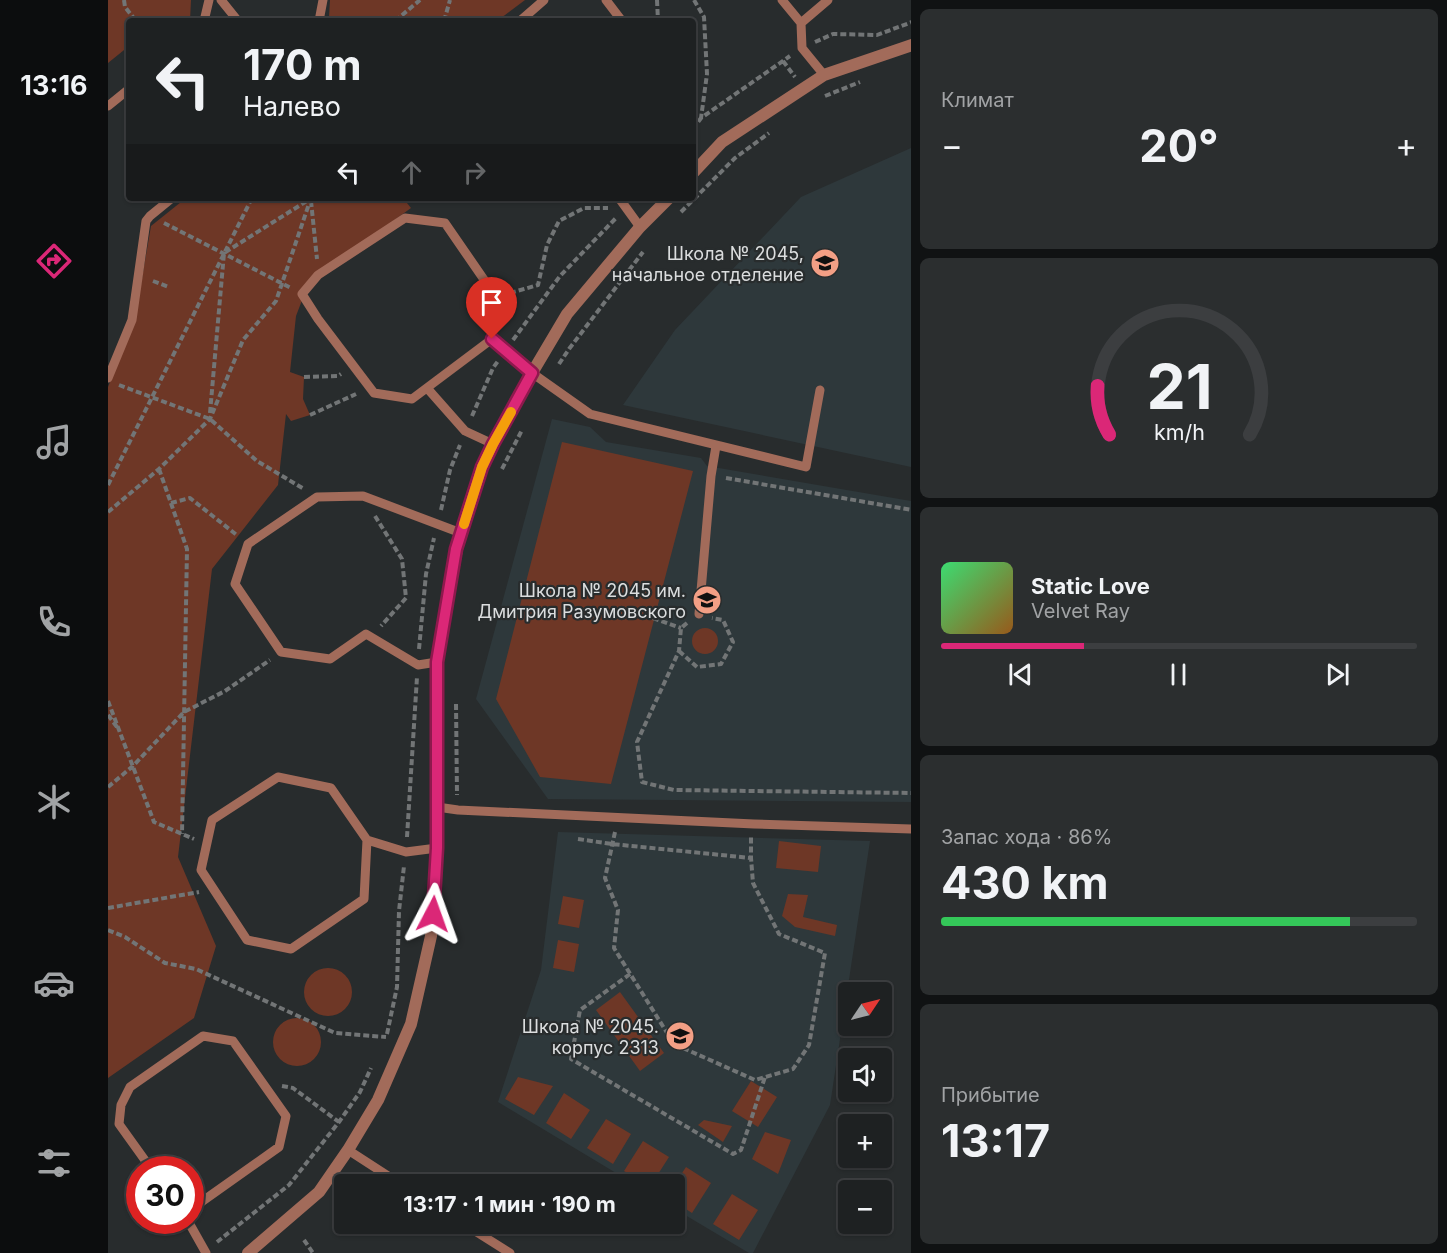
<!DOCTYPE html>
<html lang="ru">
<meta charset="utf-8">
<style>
body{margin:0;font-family:Inter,sans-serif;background:#2b2e2f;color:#f1f3f6;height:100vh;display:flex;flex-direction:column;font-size:22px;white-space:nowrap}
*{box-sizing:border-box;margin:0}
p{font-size:20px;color:#a1a3a5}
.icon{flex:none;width:33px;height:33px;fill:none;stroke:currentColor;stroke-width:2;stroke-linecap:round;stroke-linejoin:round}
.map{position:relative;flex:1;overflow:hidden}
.side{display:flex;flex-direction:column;gap:9px;padding:9px;background:#101213;width:536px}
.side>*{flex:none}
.hud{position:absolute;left:18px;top:18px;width:570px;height:183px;border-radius:6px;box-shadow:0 2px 4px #0004,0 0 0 2px #3c3e40;background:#1e2122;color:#f1f3f6;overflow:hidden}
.needle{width:39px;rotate:55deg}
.fabs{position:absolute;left:730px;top:982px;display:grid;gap:12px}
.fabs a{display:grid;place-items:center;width:54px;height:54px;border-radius:6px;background:#1e2122;box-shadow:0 2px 4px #0004,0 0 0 2px #3c3e40;font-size:30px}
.speed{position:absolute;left:18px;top:1156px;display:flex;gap:12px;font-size:30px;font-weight:700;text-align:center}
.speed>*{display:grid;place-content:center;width:78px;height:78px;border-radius:50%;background:#1e2122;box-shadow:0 2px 4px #0004,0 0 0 2px #3c3e40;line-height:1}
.speed .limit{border:9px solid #d22;background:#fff;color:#111}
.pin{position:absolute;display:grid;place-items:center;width:51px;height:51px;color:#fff;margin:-62px -26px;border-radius:50% 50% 50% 0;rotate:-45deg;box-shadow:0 0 6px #0007}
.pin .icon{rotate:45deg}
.me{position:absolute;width:66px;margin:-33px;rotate:4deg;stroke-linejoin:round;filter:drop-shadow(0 0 4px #0008)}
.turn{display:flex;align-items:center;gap:21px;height:126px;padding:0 18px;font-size:27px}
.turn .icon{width:78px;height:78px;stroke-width:2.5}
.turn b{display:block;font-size:42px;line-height:51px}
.lanes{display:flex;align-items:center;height:57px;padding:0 18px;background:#0003;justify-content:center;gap:30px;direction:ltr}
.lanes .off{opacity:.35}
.big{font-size:45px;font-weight:700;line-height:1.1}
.side .tile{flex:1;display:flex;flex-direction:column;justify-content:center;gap:9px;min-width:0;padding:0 21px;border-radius:9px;background:#2b2e2f}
.side .dial{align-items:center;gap:0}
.dial svg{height:156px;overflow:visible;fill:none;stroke:#3c3e40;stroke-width:7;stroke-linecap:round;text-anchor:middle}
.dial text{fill:#f1f3f6;stroke:none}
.song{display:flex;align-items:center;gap:18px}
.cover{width:72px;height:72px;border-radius:9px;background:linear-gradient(135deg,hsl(140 70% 55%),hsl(30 70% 35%))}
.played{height:6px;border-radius:3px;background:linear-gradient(90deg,#db2777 30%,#3c3e40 30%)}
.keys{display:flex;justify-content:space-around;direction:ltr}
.heat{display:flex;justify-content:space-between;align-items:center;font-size:33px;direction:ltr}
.charge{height:9px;border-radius:4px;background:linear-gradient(90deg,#34c759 86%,#3c3e40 0)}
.trip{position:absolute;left:226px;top:1174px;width:351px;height:60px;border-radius:6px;background:#1e2122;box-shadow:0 2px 4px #0004,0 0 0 2px #3c3e40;font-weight:700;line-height:60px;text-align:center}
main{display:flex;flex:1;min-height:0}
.tab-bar{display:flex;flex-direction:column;width:108px;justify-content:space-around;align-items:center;background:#0c0d0e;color:#a1a3a5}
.tab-bar .icon{width:42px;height:42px}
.tab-bar .active{color:#db2777}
.tab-bar b{font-size:27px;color:#f1f3f6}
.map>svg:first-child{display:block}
.built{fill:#2e383b}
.green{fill:#6e3726}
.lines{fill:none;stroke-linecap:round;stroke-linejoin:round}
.path{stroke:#727576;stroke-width:4;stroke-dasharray:6 3;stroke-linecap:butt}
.lane{stroke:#a26b5a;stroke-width:9}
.street{stroke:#a26b5a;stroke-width:12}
.route-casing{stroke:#8e194d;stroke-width:15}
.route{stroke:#db2777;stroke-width:10}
.slow{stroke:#f59e0b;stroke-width:10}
.labels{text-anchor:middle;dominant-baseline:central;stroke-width:4.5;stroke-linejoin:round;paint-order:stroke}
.poi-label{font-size:18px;fill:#dbddde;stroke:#282c2d;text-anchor:end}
</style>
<main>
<nav class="tab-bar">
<b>13:16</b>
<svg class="icon active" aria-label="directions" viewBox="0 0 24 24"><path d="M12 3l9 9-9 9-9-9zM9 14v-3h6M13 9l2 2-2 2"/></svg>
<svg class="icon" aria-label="music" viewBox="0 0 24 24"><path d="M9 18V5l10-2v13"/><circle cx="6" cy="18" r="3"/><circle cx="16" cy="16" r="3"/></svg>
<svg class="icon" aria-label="phone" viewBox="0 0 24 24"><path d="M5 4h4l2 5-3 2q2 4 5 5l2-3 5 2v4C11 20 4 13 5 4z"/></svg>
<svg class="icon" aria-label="climate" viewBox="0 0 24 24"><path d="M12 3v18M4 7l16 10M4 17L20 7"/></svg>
<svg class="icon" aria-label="car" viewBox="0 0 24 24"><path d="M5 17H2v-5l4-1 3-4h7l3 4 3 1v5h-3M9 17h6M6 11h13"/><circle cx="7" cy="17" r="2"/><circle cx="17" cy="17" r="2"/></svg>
<svg class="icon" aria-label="filters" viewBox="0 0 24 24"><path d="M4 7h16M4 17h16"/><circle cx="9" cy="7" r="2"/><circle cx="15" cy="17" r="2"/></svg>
</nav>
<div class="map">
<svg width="804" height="1253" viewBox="0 0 804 1253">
<rect width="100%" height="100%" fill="#282c2d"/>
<!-- built -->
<path class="built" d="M803 148V467L515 405 567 330 693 197Z
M444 419 482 427 498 442 593 458 599 466 803 501V802L440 799 368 699Z
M450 832 762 841 722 1105 645 1253H641L567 1209V1185H528L390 1102 433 970Z"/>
<!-- green -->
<path class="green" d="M0 0H83L82 21H21V46L0 63Z
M222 0H417L389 21H219L221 17Z
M78 198H295L303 208 201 282 188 316 182 372 196 377 195 399 202 415 183 421 178 414 170 485 104 569 70 857 108 946 86 1018 0 1078V387L27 319 43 226Z
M454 442 585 471 503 784 432 777 388 699Z
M584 641a13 13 0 1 1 26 0a13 13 0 1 1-26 0Z
M671 841 713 846 710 872 668 868Z
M680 894 700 895 695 917 729 925 727 936 687 927 674 916Z
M455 896 476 900 471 928 450 924Z
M450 940 471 944 466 972 445 968Z
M196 992a24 24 0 1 1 48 0a24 24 0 1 1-48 0Z
M512 992 556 1053 532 1071 488 1010Z
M165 1042a24 24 0 1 1 48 0a24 24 0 1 1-48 0Z
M410 1077 445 1086 426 1115 397 1099Z
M643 1081 669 1097 650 1127 624 1111Z
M456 1093 482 1110 463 1139 438 1123Z
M498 1119 523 1134 505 1164 479 1148Z
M596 1120 624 1126 615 1142 590 1125Z
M657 1132 683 1140 670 1174 644 1159Z
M535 1141 561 1157 543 1185H539L516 1171Z
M578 1167 603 1183 584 1213 567 1202 566 1185Z
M624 1194 650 1210 631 1240 605 1224Z"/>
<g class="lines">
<!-- path -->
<path class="path" d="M16 0 17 7 28 21
M549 0 550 21
M586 0 596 17 599 74 593 118
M287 21 312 0
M336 21 342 0
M707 42 725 34 769 35 804 22
M675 61 687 77
M717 96 752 82
M585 129 593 118 682 56
M203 201 209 259
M573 212 627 158 661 133
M56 223 183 288
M45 281 61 287
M402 293 430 285 439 245 451 221 476 208H500
M405 340 452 276 508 218
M451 364 461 349 535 252
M196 377 230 376 233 374
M11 385 102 419 149 461 196 489
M102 413 116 253 202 199
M202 415 248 394
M364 416 385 368 390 361
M51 469 79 549 74 834
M394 469 414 430
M618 478 804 510
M0 485 144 198
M63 503 82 498 130 536
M333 510 342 470 352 445
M0 512 51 469 102 419 135 340 168 301 203 198
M267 516 294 559 298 598 273 626
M528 612 573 628
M579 623 573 628 571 651 529 742 534 782 566 790 804 793
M311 649 318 574 326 538
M571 651 589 667 613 664 625 642 615 620 604 618
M0 701 46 822 86 839
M348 704 349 795
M0 715 9 727
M0 787 25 766 76 712 117 691 162 660
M507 832 497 878 510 910 506 948 566 1044 647 1080 685 1069 701 1045 717 953 671 934 645 883 643 858V836
M299 837 309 677
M470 839 504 844 643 858
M0 908 91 892
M0 930 17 937 57 963 88 969 227 1033 278 1037
M522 974 472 1010 463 1059 625 1154 633 1150 657 1077
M279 1034 289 987 291 911 296 866
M174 1086 185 1088 231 1122
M196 1240 205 1253
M109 1242 181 1185 231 1122 252 1092 263 1068"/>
<!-- lane -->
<path class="lane" d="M113 0 130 21
M498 0 514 21
M674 0 693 23 720 0
M96 21 101 0
M211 21 215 0
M412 21 436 0
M693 23 694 48 716 75
M0 106 21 89
M511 198 532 227
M297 218 337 223 388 297 384 339 304 399 266 393 210 319 194 294 210 275Z
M384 339 424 373 482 414 698 467 712 390
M0 378 24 320 38 221 42 216 64 198
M319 388 357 431 385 444
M591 614 603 476 608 446
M329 662 310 665 258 634 222 659 173 652 127 584 140 544 209 497 255 496 353 533
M329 807 350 810 646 824 804 829
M259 840 256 899 183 949 139 940 93 870 104 820 170 777 223 788 259 840 298 852 329 848
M240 1150 294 1185
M44 1170 11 1124 13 1105 22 1087 95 1036 125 1041 178 1116 171 1147 82 1210
M80 1221 98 1253
M356 1224 402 1253"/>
<!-- street -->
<path class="street" d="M585 173 614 142 716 75 804 45
M140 1253 211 1192 240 1150 270 1100 303 1024 323 936 329 848V662L349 549 374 467 385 444 424 373 459 314 532 227 561 198"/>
</g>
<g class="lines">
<!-- route casing -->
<g class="route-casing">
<path id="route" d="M325 914 329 848V662L348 549 374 467 385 444 424 373 384 339"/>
</g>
<!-- route -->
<use href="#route" class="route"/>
<!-- slow -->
<path class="slow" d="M356 524 374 467 385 444 403 412"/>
</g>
<!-- icons -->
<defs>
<g id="school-disc" transform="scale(1.5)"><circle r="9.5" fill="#f39f85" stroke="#282c2d"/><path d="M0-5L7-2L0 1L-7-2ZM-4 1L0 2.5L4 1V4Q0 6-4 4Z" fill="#111"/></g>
</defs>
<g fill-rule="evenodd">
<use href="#school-disc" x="717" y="263"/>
<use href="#school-disc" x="599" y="600"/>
<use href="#school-disc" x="572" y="1036"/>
</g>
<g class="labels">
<!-- poi labels -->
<g class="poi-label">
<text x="696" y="253">Школа № 2045,<tspan x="696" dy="21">начальное отделение</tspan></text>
<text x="578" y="590">Школа № 2045 им.<tspan x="578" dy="21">Дмитрия Разумовского</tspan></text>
<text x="551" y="1026">Школа № 2045.<tspan x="551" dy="21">корпус 2313</tspan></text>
</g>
</g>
</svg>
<div class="fabs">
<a><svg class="needle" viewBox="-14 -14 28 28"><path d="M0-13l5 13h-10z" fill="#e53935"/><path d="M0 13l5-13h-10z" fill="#a1a3a5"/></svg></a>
<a><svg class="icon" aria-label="sound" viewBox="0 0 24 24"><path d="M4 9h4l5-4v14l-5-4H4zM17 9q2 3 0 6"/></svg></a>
<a>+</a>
<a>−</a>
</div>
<div class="speed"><div class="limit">30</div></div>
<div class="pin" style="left:384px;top:339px;background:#d93025"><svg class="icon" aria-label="arrive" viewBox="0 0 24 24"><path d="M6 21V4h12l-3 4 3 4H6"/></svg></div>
<svg class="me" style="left:325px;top:914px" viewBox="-20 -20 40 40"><path d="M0-17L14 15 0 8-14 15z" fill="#db2777" stroke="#fff" stroke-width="4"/></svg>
<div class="trip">13:17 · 1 мин · 190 m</div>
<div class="hud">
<div class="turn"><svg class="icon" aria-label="left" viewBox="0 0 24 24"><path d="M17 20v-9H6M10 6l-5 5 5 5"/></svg><div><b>170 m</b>Налево</div></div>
<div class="lanes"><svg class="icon" aria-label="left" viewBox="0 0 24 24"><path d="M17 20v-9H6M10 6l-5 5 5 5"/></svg><svg class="icon off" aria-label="ahead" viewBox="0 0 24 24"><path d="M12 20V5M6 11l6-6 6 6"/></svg><svg class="icon off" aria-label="right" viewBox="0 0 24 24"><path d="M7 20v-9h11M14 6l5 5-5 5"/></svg></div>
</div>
</div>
<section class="side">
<div class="tile"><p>Климат</p>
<div class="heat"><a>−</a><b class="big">20°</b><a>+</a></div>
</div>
<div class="tile dial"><svg viewBox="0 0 100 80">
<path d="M14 69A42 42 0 1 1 86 69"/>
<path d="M14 69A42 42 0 0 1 8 44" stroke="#db2777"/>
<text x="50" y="56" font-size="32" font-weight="700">21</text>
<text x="50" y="72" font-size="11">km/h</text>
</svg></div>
<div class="tile">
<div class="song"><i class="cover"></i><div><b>Static Love</b><p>Velvet Ray</p></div></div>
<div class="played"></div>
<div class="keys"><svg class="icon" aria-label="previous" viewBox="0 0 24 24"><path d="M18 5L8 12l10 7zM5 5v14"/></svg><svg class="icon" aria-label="pause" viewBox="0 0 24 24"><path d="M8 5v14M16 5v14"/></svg><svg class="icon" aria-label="next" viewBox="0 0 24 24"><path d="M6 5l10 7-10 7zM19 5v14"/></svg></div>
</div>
<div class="tile"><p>Запас хода · 86%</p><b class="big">430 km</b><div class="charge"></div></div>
<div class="tile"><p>Прибытие</p><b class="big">13:17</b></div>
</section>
</main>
